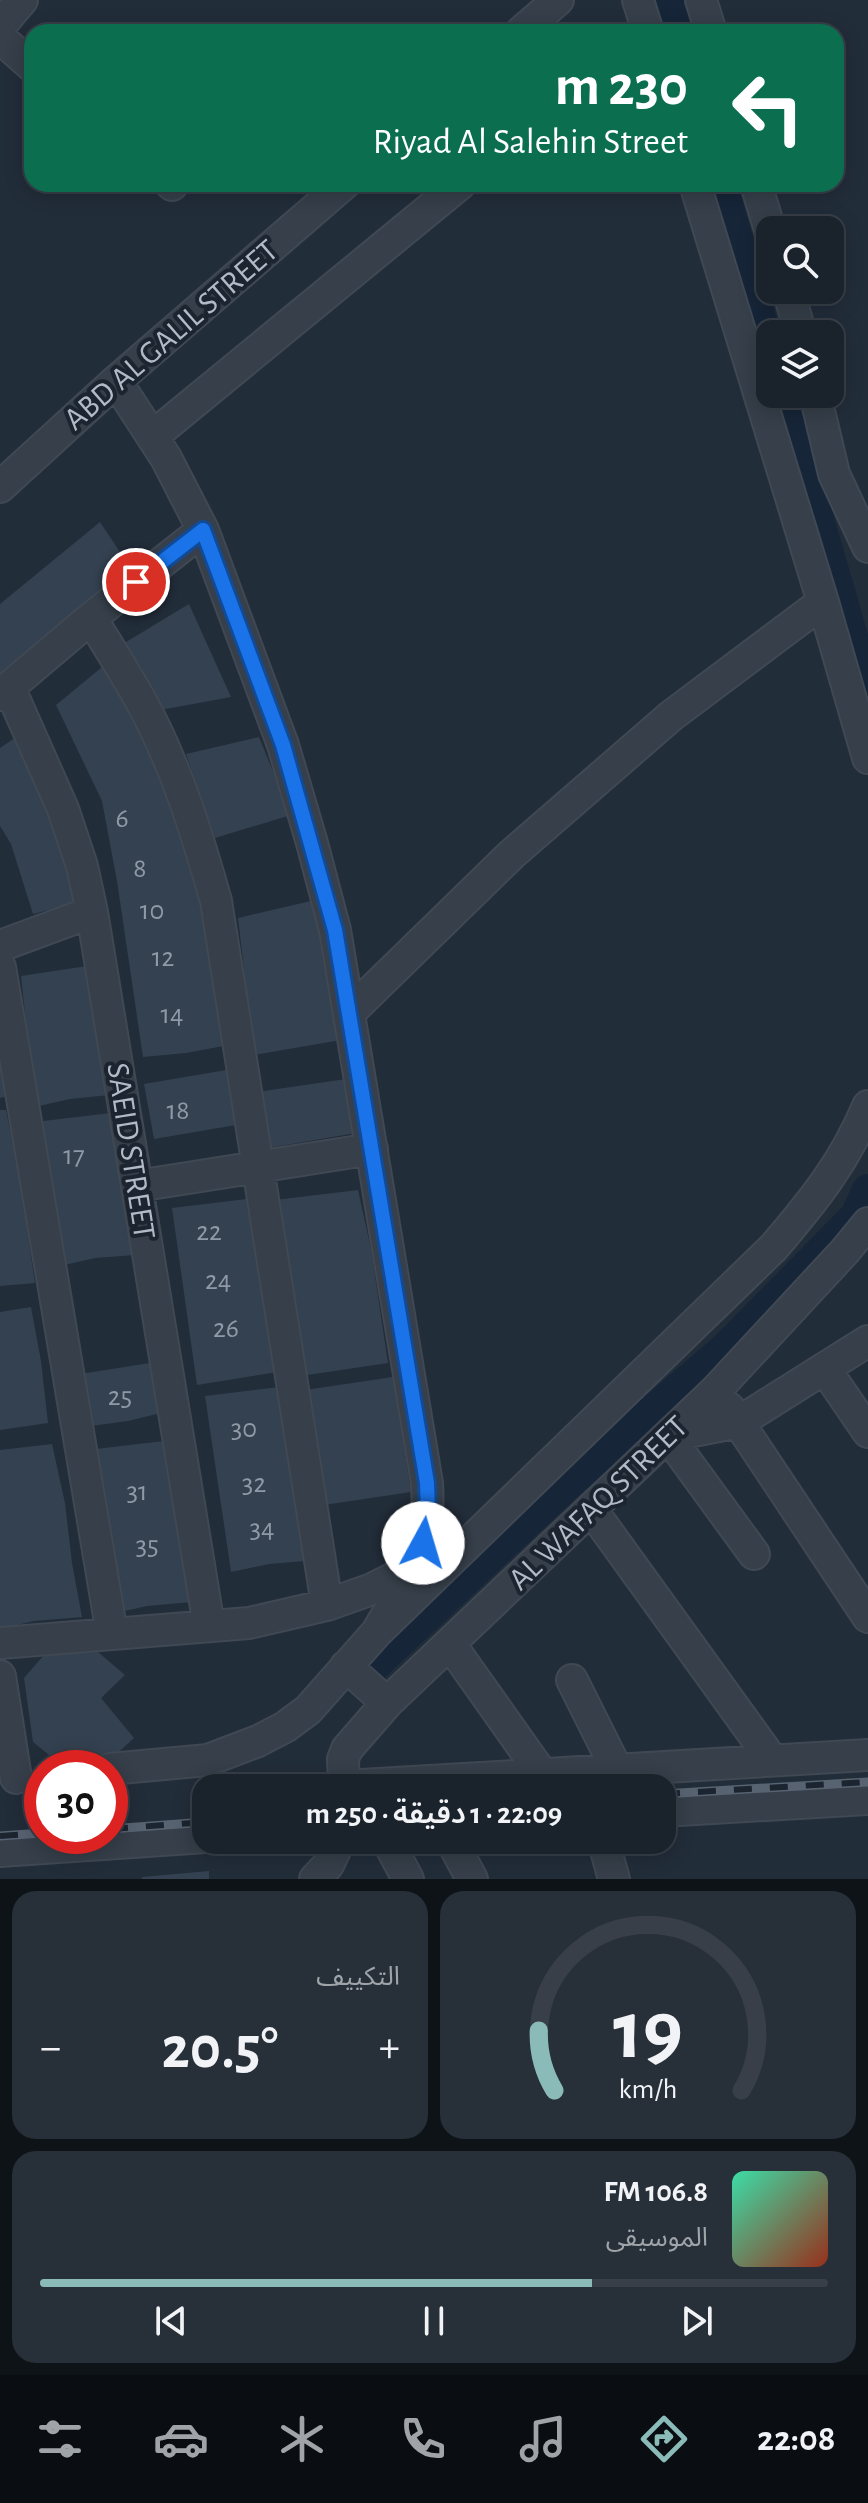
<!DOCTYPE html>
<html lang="ar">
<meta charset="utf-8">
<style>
body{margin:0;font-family:"Alegreya Sans","Noto Sans Arabic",sans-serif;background:#272f38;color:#f1f3f6;direction:rtl;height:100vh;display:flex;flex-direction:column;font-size:30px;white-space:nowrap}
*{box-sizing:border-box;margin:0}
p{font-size:26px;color:#9fa4a9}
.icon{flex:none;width:44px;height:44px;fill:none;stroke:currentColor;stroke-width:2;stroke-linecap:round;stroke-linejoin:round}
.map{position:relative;height:1879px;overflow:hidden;direction:ltr}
.drawer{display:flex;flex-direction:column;gap:12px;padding:12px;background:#0e1318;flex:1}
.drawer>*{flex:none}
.guide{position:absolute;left:24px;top:24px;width:820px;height:168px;border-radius:24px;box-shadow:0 4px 20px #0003,0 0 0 2px #383f48;direction:rtl;background:#0b6e4f;color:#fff;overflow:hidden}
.tools{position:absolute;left:756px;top:216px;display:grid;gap:16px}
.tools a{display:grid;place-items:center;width:88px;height:88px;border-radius:16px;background:#1a222c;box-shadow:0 4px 20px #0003,0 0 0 2px #383f48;font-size:40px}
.speed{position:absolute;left:24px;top:1750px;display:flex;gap:16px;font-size:40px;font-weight:700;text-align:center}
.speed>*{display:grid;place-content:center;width:104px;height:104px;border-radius:50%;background:#1a222c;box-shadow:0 4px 20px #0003,0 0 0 2px #383f48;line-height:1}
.speed .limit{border:12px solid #d22;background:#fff;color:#111}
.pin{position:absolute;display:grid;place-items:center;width:68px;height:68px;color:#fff;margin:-34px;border:4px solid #fff;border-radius:50%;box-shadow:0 2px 8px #0007}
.me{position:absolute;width:88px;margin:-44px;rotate:6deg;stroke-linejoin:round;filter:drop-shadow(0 0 6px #0008)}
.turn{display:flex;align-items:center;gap:28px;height:168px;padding:0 24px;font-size:36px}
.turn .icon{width:104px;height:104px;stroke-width:2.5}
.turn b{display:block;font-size:56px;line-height:68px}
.big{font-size:60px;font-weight:600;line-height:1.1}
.drawer .card{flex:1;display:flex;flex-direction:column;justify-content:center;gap:12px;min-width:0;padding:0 28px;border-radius:24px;background:#272f38}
.drawer .dial{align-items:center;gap:0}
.dial svg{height:208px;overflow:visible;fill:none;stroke:#383f48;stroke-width:7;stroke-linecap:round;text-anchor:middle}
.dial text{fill:#f1f3f6;stroke:none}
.song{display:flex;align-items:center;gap:24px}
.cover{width:96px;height:96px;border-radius:12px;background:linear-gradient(135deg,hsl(160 70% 55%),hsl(10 70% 35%))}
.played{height:8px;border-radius:4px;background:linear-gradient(90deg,#8bbbb9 70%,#383f48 70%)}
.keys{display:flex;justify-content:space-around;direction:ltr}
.heat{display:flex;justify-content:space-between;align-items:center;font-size:44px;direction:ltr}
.drawer .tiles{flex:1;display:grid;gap:12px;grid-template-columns:1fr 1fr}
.card:last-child{grid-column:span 2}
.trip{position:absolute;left:192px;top:1774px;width:484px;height:80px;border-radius:24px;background:#1a222c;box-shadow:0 4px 20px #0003,0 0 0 2px #383f48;font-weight:600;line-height:80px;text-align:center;direction:rtl}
.menu{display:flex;height:128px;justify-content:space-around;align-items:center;background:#0a0e12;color:#9fa4a9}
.menu .icon{width:56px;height:56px}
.menu .selected{color:#8bbbb9}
.menu b{font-size:36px;color:#f1f3f6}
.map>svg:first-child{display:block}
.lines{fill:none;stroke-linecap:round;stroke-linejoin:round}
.canal{stroke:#162538;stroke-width:32}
.building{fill:#344150}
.minor-casing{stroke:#3f4853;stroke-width:34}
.minor{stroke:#363f4a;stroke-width:30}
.rail-casing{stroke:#586372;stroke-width:9}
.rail{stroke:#1b242f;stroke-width:6;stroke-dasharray:18;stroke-linecap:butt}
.route-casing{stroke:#114b97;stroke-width:20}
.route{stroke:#1a73e8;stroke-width:14}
.labels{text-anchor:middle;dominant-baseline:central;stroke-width:8;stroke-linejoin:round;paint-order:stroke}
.number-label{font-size:28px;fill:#909aa7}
.street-label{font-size:32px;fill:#b1bac6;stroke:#1b242f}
</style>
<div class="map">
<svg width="868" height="1879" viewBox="0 0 868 1879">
<rect width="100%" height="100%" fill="#222d3a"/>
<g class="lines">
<!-- canal -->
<path class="canal" d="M668 0 677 32
M721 184 770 353
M782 394 868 692
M363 1676 573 1479 726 1348 856 1216 868 1190"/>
</g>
<!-- building -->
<path class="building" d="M100 522 136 576 0 686V604Z
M189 604 231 697 155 711 121 645Z
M113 658 200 872 229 1045 186 1053 143 1057 117 881 102 801 56 705Z
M19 735 57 814 76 903 33 914 11 844 0 826V748Z
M259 737 291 815 215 838 186 754Z
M315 900 323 962 341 1040 254 1055 238 918Z
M87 966 110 1095 70 1099 39 1106 26 1023 21 976Z
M0 1044 8 1096 0 1098Z
M232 1069 242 1124 154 1139 144 1084Z
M346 1079 356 1133 268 1148 257 1092Z
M0 1110H6L18 1169 35 1283 0 1286Z
M111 1113 135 1255 95 1258 64 1265 43 1121Z
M358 1190 371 1249 388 1363 301 1376 275 1200Z
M255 1198 284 1371 197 1385 172 1208Z
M31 1307 41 1361 48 1423 0 1430V1312Z
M156 1362 165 1412 128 1421 83 1427 74 1375Z
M393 1377 411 1492 324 1505 317 1443 305 1390Z
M288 1386 317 1560 269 1564 231 1572 205 1396Z
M164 1441 192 1602 147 1606 111 1614 87 1450Z
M52 1444 65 1503 72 1563 82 1617 34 1621 0 1629V1450Z
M98 1652 125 1675 101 1698 134 1738 112 1758 60 1764 33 1742 24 1678 44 1655Z
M209 1871V1879H142V1877Z"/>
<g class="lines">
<!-- minor casing -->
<g class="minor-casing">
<path id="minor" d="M638 0 648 32
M701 0 711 32
M0 26 22 0
M521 32 558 0
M0 38 32 66
M171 184 172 185
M695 184 823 602 868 758
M756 184 770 230
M788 290 801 334
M116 381 166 458 203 530 283 745 312 843 335 930 427 1483C428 1502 428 1521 424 1540 417 1573 393 1603 377 1632
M815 394 834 474 868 547
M153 436 460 184
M0 487 116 381 344 184
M91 618C108 646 126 674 142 703 176 765 197 834 216 901L327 1605
M9 687 63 809 82 866 92 912 209 1626
M0 695 91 618 203 530
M0 946 92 912
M0 967 112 1634
M349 1013 511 855 671 716 823 602
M137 1186 372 1149
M825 1369 868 1432
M729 1408 868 1617
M591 1509 772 1760
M754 1554 668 1436 739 1422 868 1341
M0 1643 249 1623 327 1605 372 1589 414 1568
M450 1644 542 1774
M346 1666 387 1703
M0 1676 16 1778
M572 1680 617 1770
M110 1769 208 1760 258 1741 285 1727 308 1710 377 1632 774 1247C814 1200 844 1163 868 1106
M344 1786 868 1755
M344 1788 343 1759 347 1749 387 1703 716 1390 845 1251 868 1223
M662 1811 868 1799
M387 1840 408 1879
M451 1840 472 1879
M603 1840 614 1879
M0 1851 206 1837
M315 1879 328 1865 340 1840"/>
</g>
<!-- minor -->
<use href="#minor" class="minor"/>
<!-- rail casing -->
<g class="rail-casing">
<path id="rail" d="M662 1794 868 1782
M110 1829 206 1822
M0 1836 42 1833"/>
</g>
<!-- rail -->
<use href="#rail" class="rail"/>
</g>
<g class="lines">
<!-- route casing -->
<g class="route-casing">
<path id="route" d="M136 582 203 530 283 745 335 930 427 1483 428 1514 423 1543"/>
</g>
<!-- route -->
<use href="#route" class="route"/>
</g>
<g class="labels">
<!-- number labels -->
<g class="number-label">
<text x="122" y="819">6</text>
<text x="140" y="869">8</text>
<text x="152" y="911">10</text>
<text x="163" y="958">12</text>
<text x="172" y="1015">14</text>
<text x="178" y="1111">18</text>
<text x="74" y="1156">17</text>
<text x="209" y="1232">22</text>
<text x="218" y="1281">24</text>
<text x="226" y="1329">26</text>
<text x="120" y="1397">25</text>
<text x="244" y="1429">30</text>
<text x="254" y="1484">32</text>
<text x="137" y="1492">31</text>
<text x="262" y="1529">34</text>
<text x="147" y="1546">35</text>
</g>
<!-- street labels -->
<g class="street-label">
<text transform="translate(171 335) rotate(-41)">ABD AL GALIL STREET</text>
<text transform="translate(131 1151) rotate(81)">SAEID STREET</text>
<text transform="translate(598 1503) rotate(-44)">AL WAFAQ STREET</text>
</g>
</g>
</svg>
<div class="tools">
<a><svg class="icon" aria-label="search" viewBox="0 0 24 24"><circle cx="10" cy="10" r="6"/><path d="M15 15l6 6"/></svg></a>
<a><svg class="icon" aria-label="layers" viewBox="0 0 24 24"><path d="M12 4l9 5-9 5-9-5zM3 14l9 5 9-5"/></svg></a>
</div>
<div class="speed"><div class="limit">30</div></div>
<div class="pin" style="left:136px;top:582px;background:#d93025"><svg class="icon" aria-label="arrive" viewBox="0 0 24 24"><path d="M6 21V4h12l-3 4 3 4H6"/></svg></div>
<svg class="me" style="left:423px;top:1543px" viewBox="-20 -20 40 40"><circle r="19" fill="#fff"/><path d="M0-13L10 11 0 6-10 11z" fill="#1a73e8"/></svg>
<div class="trip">22:09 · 1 دقيقة · 250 m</div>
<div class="guide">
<div class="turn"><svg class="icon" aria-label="left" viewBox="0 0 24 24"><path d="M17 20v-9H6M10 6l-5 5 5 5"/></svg><div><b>230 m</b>Riyad Al Salehin Street</div></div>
</div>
</div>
<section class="drawer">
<div class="tiles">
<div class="card dial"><svg viewBox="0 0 100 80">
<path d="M14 69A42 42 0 1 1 86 69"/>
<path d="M14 69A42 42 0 0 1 8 46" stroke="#8bbbb9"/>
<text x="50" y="56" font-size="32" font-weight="700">19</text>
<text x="50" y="72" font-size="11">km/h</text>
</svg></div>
<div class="card"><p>التكييف</p>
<div class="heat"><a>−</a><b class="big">20.5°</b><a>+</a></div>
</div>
<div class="card">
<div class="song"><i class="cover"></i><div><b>106.8 FM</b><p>الموسيقى</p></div></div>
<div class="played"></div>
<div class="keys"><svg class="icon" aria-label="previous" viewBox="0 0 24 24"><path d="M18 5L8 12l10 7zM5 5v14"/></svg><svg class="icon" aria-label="pause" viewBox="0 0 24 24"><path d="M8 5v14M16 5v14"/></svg><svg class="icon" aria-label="next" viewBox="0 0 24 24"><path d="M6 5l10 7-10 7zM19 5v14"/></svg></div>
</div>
</div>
</section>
<nav class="menu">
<b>22:08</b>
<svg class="icon selected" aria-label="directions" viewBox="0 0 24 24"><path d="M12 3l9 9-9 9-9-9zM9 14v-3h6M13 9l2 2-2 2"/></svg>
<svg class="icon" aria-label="music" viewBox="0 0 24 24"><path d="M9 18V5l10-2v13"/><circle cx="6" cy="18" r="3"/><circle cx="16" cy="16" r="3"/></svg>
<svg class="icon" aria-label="phone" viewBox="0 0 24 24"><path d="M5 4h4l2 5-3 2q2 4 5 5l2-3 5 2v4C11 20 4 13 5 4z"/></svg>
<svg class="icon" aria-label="climate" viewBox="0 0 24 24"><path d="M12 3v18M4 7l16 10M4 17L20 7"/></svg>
<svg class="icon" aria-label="car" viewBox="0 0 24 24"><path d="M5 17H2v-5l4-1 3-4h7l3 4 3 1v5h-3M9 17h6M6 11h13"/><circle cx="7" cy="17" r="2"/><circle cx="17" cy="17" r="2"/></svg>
<svg class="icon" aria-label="filters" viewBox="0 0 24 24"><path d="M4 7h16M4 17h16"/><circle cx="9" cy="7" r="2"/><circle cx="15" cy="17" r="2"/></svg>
</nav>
